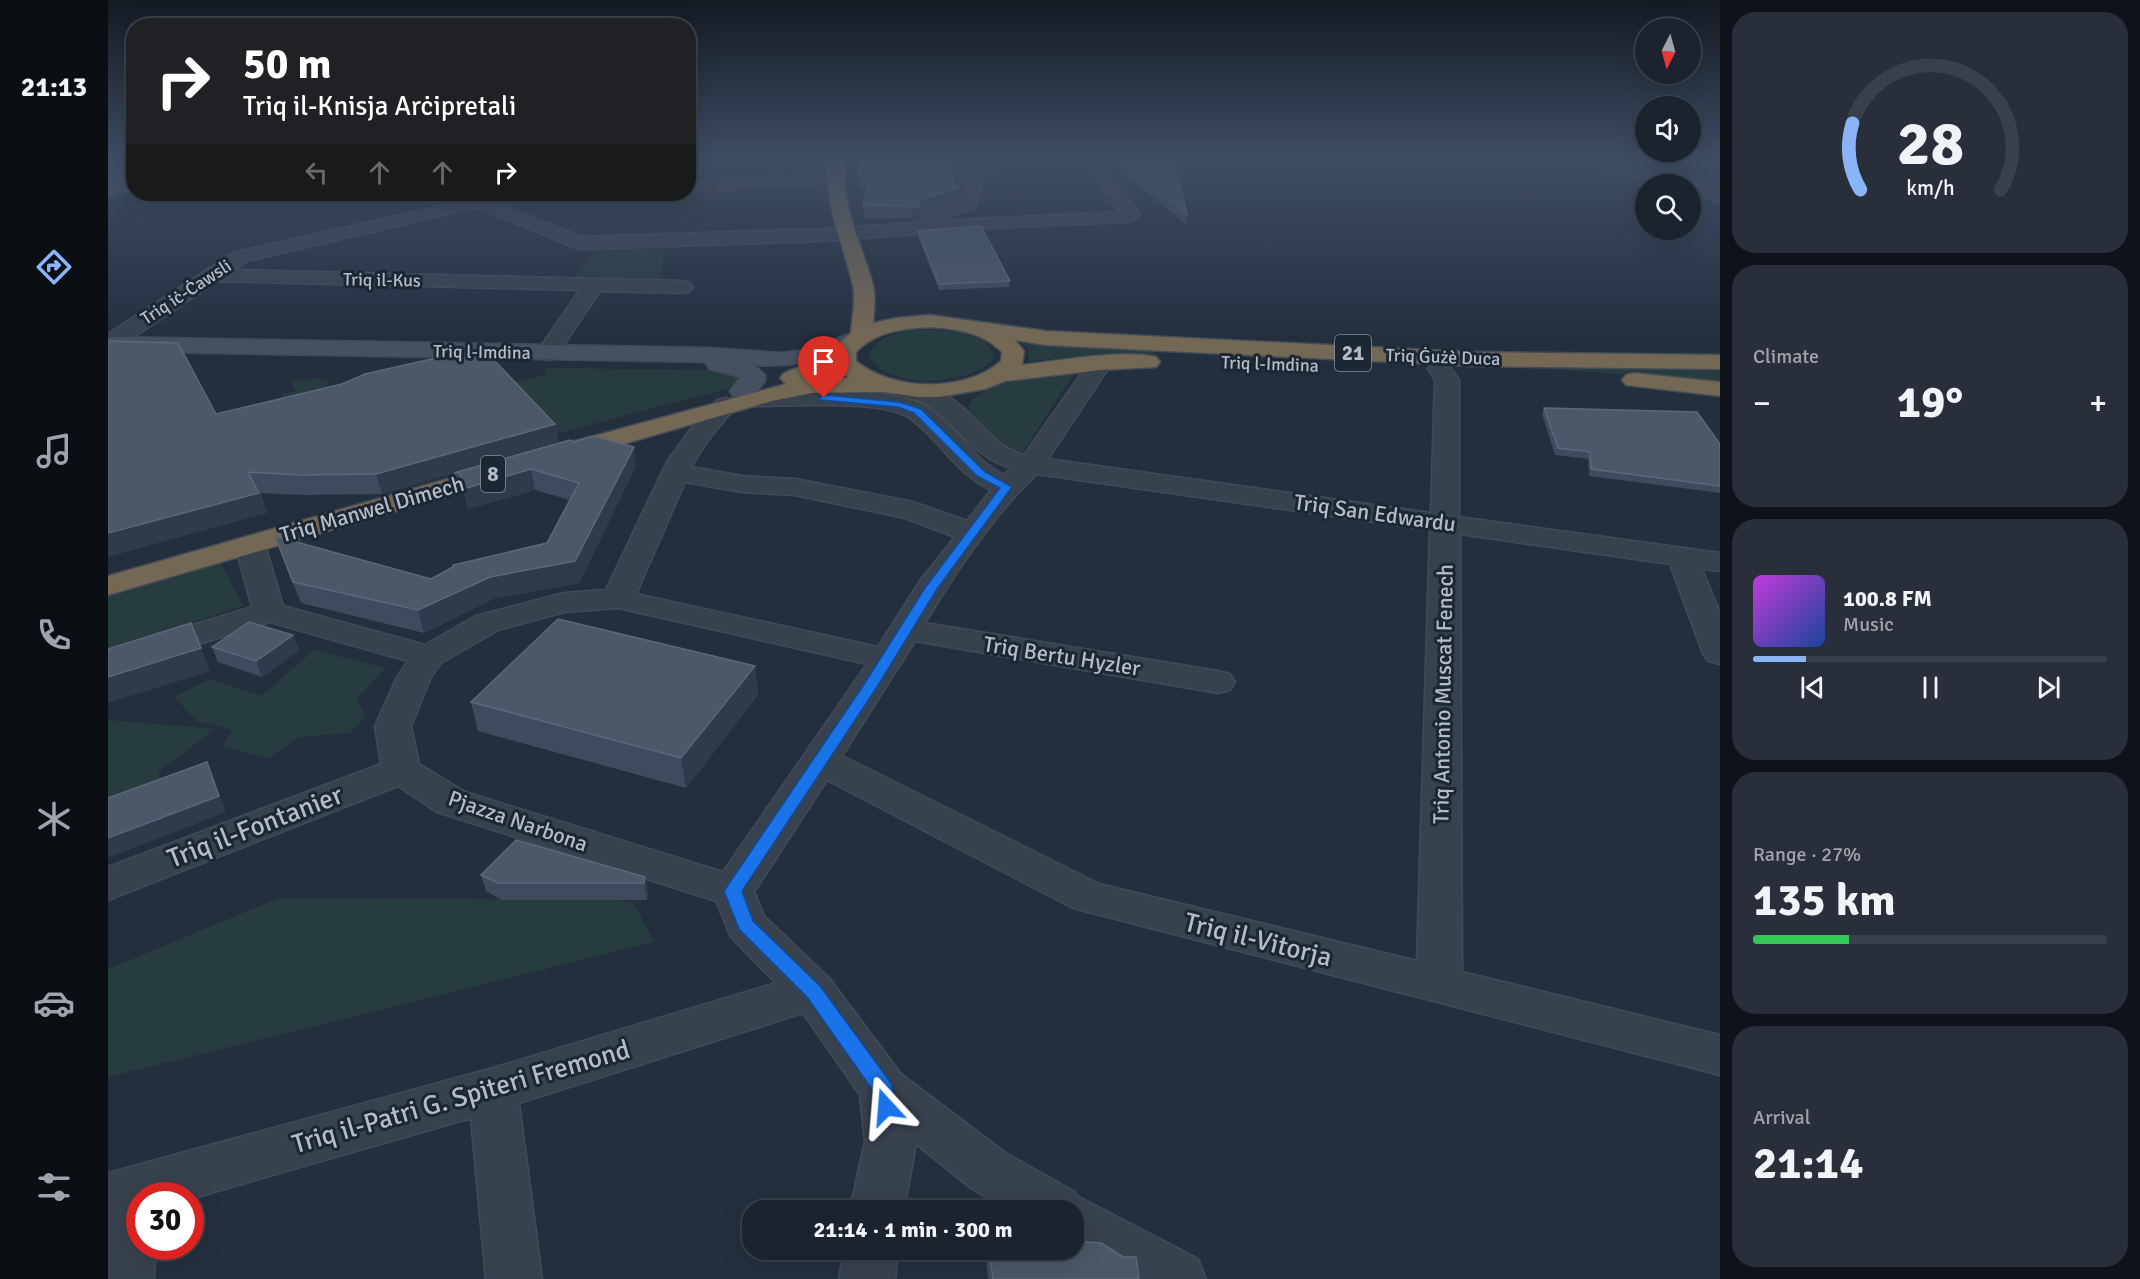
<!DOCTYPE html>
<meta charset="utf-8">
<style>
body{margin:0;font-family:Signika,sans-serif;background:#282f3a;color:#f1f3f6;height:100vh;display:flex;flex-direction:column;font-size:22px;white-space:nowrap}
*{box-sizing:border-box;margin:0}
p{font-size:20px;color:#a0a4aa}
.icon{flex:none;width:33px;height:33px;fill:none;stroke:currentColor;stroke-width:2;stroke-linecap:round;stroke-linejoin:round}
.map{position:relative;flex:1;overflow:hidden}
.sheet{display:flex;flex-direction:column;gap:12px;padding:12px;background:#0f1319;width:420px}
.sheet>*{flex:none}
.hud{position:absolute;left:18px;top:18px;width:570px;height:183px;border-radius:24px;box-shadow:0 6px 24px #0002,0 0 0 2px #39404a;background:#202124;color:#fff;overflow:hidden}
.needle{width:39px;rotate:186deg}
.fabs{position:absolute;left:1527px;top:18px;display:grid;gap:12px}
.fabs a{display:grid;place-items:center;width:66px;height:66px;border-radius:50%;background:#1b232e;box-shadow:0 6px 24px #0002,0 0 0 2px #39404a;font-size:30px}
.speed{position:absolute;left:18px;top:1182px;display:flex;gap:12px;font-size:30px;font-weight:700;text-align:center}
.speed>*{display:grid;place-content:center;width:78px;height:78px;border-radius:50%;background:#1b232e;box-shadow:0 6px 24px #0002,0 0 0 2px #39404a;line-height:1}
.speed .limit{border:9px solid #d22;background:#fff;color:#111}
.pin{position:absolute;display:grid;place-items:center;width:51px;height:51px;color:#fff;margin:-62px -26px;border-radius:50% 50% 50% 0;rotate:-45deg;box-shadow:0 0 6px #0007}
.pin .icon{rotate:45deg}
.me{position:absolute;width:66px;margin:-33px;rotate:341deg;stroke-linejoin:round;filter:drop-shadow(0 0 4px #0008)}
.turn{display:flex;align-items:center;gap:21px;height:126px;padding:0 18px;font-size:27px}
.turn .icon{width:78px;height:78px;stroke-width:2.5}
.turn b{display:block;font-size:42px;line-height:51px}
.lanes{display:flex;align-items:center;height:57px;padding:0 18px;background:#0003;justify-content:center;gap:30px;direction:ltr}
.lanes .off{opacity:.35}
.big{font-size:45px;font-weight:800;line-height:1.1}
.sheet .card{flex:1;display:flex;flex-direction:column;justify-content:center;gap:9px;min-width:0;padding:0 21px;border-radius:24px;background:#282f3a}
.sheet .dial{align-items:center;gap:0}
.dial svg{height:156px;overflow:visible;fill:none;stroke:#39404a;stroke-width:7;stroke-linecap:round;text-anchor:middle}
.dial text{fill:#f1f3f6;stroke:none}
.song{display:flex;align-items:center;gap:18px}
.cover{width:72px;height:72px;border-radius:9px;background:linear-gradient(135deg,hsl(290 70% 55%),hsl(220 70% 35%))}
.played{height:6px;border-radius:3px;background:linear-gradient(90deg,#8ab4f8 15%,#39404a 15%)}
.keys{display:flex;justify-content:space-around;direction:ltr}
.heat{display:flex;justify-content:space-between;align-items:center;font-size:33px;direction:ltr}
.charge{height:9px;border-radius:4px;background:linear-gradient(90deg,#34c759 27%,#39404a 0)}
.trip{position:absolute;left:634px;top:1200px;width:342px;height:60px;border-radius:24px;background:#1b232e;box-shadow:0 6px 24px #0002,0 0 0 2px #39404a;font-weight:800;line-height:60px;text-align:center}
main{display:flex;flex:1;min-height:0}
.menu{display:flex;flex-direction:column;width:108px;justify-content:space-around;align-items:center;background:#0b0e12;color:#a0a4aa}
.menu .icon{width:42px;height:42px}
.menu .current{color:#8ab4f8}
.menu b{font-size:27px;color:#f1f3f6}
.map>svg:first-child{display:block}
.green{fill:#263c3f}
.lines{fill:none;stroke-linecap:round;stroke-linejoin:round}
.street-casing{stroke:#414a57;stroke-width:3}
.secondary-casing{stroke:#414a57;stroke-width:3}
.highway-casing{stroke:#434c59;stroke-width:3}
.street{fill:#38414e;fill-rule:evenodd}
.secondary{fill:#465061;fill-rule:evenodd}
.highway{fill:#746855;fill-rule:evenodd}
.wall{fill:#3f4b5c}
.shaded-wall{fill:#2f3b4b}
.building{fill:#4b5868;stroke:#5c6777;stroke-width:1.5}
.route{fill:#1a73e8;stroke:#114b97;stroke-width:1.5}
.labels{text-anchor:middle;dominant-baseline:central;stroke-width:6;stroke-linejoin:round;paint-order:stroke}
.far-street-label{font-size:18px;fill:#b4bcc9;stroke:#1d2633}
.shield{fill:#1d2633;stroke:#878f9c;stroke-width:1.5}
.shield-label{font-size:21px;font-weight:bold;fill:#b4bcc9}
.street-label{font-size:22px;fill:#b4bcc9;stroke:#1d2633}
.near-street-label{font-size:27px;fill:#b4bcc9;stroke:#1d2633}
</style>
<main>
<nav class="menu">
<b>21:13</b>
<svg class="icon current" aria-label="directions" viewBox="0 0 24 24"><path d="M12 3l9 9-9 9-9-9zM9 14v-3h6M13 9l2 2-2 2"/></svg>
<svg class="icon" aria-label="music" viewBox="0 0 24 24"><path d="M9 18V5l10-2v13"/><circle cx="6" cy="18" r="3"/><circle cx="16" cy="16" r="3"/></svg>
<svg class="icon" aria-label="phone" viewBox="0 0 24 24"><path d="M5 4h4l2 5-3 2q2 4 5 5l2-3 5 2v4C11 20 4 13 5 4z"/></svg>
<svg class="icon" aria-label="climate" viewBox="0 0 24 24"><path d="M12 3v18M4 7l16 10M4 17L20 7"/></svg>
<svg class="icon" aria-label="car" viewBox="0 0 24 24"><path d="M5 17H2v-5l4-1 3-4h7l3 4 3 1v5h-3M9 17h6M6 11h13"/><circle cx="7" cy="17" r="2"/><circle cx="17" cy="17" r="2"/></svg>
<svg class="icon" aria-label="filters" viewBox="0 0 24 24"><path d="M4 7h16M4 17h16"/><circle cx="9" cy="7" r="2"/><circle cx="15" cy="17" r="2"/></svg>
</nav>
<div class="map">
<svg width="1612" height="1279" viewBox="0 0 1612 1279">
<rect width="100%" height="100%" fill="#242f3e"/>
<!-- green -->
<path class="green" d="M557 244 553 277 549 282 470 279 468 276 489 247Z
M810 330C832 330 883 328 886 358 865 387 775 391 761 355 769 335 791 333 810 330Z
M912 341 1047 349 1046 356 965 357 921 361 920 350Z
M1109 352 1612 368V385L1551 377 1443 369 1109 356Z
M438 368 611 370 630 375 634 381 623 388 443 435 396 385 436 375Z
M966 373 911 458 861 416V404C885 376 931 377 966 373Z
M207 378 219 381 233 404 185 415 173 394 188 391 183 382Z
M111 560 135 606 0 649V593Z
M206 650 278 668 248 699 258 716 242 733 191 737 160 758 114 747 125 730 89 721 66 697 101 679 153 696Z
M0 720 107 729 50 772 54 791 0 812Z
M171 898 514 900 526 903 546 942 0 1077V969Z"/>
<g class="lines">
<!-- street casing -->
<g class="street-casing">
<path id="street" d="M888 159H936L928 164 871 170 873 192 866 208 828 221 1012 212 972 159H988L1032 214 1024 221 1018 222 882 228 716 241 471 249 369 207 139 261 126 270 575 281 582 283 585 287 582 291 575 293 492 291 447 358 439 360 431 358 428 353 472 290 109 281 8 349 0 351V334L125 253 385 194H398L401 197 398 201 388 203 473 237 716 229 817 222 812 218 815 214 853 201 857 192 855 166 857 163Z
M1388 159H1429C1421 167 1389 171 1381 163Z
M1464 159H1491L1600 184 1612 192V204L1582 190V184H1561L1466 162Z
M726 174 734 179 732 182 580 192V182Z
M992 356 1000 358 1004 363 940 459 1323 513 1327 380 1320 369 1324 364 1332 362 1340 364 1351 380V517L1612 553V571L1594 569 1612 613V664L1600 661 1595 654 1562 564 1352 534 1354 972 1612 1035V1075L965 908 719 780 646 892 656 916 721 978 793 1074 899 1154 967 1192 969 1196 1090 1259 1098 1279H1012L964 1250H966V1210H900L863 1188 808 1144 796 1210H742L757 1141 752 1095 695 1013 411 1103 434 1279H378L363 1118 82 1199V1196H32V1246H48L46 1279H0V1173L385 1068 668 983 623 937 608 901 329 812 290 786 0 900V867L273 764 267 726 289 677 300 661 162 622 0 672V651L144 607 127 545 132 539 142 536 152 539 157 545 175 606 317 645 368 616 456 593 498 590 559 462 582 430 609 400 618 398 626 400 629 394 638 392C684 393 783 383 820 408 849 427 864 459 896 475L904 468C867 459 848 423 817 403 806 397 790 400 783 389L787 384C797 381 804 384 814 387 819 388 826 389 832 392 864 406 882 447 916 455L984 358ZM630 404 638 406C676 407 775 398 803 419 833 441 847 473 883 490L859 521 805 502 687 479 634 476 583 467 600 440ZM929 474 1322 530 1309 961 991 884 734 756 807 641 1110 693 1122 690 1127 682 1122 674 1110 671 817 623C847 573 887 513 929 474ZM577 482 634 492 687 495 797 518 847 537 812 581 770 647 528 594ZM510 608 759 664 615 872 357 792 311 764 303 726 323 677 333 663 390 630 457 612Z
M736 1250H790L787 1279H731Z"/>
</g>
<!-- secondary casing -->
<g class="secondary-casing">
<path id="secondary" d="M745 333 753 335 756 340 753 345C715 358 687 368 646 365L657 375V381C649 393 640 400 625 396L622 391 633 377 602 369 598 364 600 362 0 351V337L602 348 672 353 696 350Z"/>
</g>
<!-- highway casing -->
<g class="highway-casing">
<path id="highway" d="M721 159H737C731 203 754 244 765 285 768 297 766 311 765 323L788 318 822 315 938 331 1363 352 1612 355V369L1363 366 938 345 907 340 916 351 914 365C950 361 1014 349 1048 357L1052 362 1048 367 992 370 897 381 877 389 831 397H810L776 392 704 393 664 401 467 458 458 460 449 458 445 452 449 446 678 384 672 378 676 373 724 354 730 344 743 333C744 318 748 300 745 286 736 243 714 203 721 159ZM822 327C849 329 874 332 894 352L893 361C857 393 784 391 748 361V352C768 331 794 329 822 327ZM730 368 741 378 702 379Z
M1526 373 1612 382V396L1518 385 1514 380 1518 375Z
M392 464 402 466 405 472 402 478 0 595V576Z"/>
</g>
<!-- street -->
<use href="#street" class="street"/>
<!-- secondary -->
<use href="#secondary" class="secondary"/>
<!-- highway -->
<use href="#highway" class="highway"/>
</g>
<!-- wall -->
<path class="wall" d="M1009 159 1079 214 1078 224 1008 168Z
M0 162 26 194 8 200 0 199Z
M835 164 847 186 851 199 814 212 811 216V220L804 221 803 218H756L755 205 759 189H751V177Z
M810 231 902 281 901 287 831 290 810 236Z
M1436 408 1612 444V493L1481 476 1480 459 1447 455 1434 414Z
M108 414 447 424 451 443 465 442 528 466 471 583 387 598 316 633 193 603 167 536 323 579 439 543 462 500 427 490 360 509 356 493H351L346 473 274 494 195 495 152 493 159 513Z
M185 635 191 650 154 677 110 662 104 647Z
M647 666 650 695 578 788 370 731 363 702Z
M373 875 537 877 540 893 539 900H394L378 891Z
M879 1250H966L1031 1279H880L878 1259Z"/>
<!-- shaded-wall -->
<path class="shaded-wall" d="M852 187 851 199 814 212 811 216V220L804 221V208L810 204 814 199Z
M26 188V194L8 200 6 194Z
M447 424 451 443 274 494 268 474Z
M526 447 528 466 471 583 387 598 316 633 310 610 382 577 467 561Z
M423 469 427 490 360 509 355 489Z
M151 493 159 513 0 557V533Z
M83 623 102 671 0 703V677Z
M185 635 191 650 154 677 148 661Z
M647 666 650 695 578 788 573 758Z
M99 762 118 812 0 858V838Z
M537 877 540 893 539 900 536 883Z"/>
<!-- building -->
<path class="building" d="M11 159H26V188L6 194H0V162Z
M751 159H835V164H843L847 186 852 187 814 199 810 204 811 207 804 208 803 206 755 205 762 177H751Z
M1009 159H1065L1079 214Z
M873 226 902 281 831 284 810 231Z
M0 341 70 343 108 414 234 384 257 374 341 355 382 356 447 424 268 474 189 475 140 472 151 493 0 533Z
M1436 408 1589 412 1612 444V486L1483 469 1482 452 1450 448Z
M486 436 526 447 467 561 382 577 310 610 185 582 167 536 323 579 345 567V565L439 543 471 483 423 469 355 489 352 473H346L462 440 465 442Z
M450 619 647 666 573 758 363 702Z
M141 622 185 635 148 661 104 647Z
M83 623 93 648 0 677V649Z
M99 762 111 796 0 838V798Z
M408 840 537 877 536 883H390L373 875Z
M966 1241 993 1243 1015 1257H1028L1031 1279H885L881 1250H966Z"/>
<!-- sky -->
<linearGradient id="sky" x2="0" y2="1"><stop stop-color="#141a22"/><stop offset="0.47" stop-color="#3f4d63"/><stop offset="1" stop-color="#3f4d63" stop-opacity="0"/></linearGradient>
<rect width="1612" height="338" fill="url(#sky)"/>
<!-- route -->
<path class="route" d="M716 395 791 402 813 409 877 472 904 487 829 589 769 687 634 891 645 921 712 986 783 1083 789 1107 786 1113 778 1116 771 1113 766 1092 699 997 631 929 616 891 755 686 817 588 892 488 869 476 806 413 790 407 713 400 711 398Z"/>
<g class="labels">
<!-- far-street labels -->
<g class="far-street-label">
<text transform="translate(274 280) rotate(1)">Triq il-Kus</text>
<text transform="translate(78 292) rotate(-33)">Triq iċ-Ċawsli</text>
<text transform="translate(374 352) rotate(1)">Triq l-Imdina</text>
<text transform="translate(1335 357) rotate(2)">Triq Ġużè Duca</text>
<text transform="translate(1162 364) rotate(2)">Triq l-Imdina</text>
</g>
<!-- shield labels -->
<g class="shield">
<rect x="1227" y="335" width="36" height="36" rx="4.5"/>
<rect x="373" y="456" width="24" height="36" rx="4.5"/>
</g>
<g class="shield-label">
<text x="1245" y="353">21</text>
<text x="385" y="474">8</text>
</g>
<!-- street labels -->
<g class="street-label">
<text transform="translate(264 509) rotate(-16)">Triq Manwel Dimech</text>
<text transform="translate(1267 513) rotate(8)">Triq San Edwardu</text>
<text transform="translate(954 656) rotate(9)">Triq Bertu Hyzler</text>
<text transform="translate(1335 694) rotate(-89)">Triq Antonio Muscat Fenech</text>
<text transform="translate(410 821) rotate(19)">Pjazza Narbona</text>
</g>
<!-- near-street labels -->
<g class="near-street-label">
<text transform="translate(147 827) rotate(-21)">Triq il-Fontanier</text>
<text transform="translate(1150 940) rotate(14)">Triq il-Vitorja</text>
<text transform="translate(353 1097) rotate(-16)">Triq il-Patri G. Spiteri Fremond</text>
</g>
</g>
</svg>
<div class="fabs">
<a><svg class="needle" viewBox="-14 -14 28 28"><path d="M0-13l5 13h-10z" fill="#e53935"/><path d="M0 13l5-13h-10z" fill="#a0a4aa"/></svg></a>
<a><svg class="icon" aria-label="sound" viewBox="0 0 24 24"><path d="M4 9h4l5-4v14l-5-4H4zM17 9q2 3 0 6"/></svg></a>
<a><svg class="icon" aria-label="search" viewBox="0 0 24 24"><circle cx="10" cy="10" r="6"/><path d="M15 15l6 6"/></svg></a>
</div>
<div class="speed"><div class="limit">30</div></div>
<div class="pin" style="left:716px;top:398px;background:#d93025"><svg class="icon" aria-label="arrive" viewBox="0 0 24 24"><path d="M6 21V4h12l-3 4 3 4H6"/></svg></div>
<svg class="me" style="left:778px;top:1107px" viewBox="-20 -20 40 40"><path d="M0-17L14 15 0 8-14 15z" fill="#1a73e8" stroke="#fff" stroke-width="4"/></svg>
<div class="trip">21:14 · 1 min · 300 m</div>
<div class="hud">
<div class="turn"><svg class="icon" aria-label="right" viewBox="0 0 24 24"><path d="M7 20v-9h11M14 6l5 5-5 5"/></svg><div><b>50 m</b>Triq il-Knisja Arċipretali</div></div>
<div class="lanes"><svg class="icon off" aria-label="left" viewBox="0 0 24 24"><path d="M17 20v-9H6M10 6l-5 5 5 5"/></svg><svg class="icon off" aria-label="ahead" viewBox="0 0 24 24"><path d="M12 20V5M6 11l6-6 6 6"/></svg><svg class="icon off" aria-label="ahead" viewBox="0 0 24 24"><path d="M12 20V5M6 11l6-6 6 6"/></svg><svg class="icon" aria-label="right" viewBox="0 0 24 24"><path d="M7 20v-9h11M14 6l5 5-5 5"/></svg></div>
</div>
</div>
<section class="sheet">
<div class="card dial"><svg viewBox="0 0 100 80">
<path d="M14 69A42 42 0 1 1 86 69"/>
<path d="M14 69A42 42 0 0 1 10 35" stroke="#8ab4f8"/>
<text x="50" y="56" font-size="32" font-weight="700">28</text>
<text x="50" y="72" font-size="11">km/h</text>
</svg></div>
<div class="card"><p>Climate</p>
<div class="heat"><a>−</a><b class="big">19°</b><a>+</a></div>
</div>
<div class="card">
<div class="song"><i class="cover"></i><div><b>100.8 FM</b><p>Music</p></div></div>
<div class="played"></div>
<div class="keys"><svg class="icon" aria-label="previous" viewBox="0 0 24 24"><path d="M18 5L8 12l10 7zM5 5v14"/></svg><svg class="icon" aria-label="pause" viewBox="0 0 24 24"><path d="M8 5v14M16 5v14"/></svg><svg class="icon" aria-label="next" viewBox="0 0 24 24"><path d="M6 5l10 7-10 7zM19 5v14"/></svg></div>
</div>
<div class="card"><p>Range · 27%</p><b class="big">135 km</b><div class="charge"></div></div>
<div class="card"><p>Arrival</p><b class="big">21:14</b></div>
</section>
</main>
